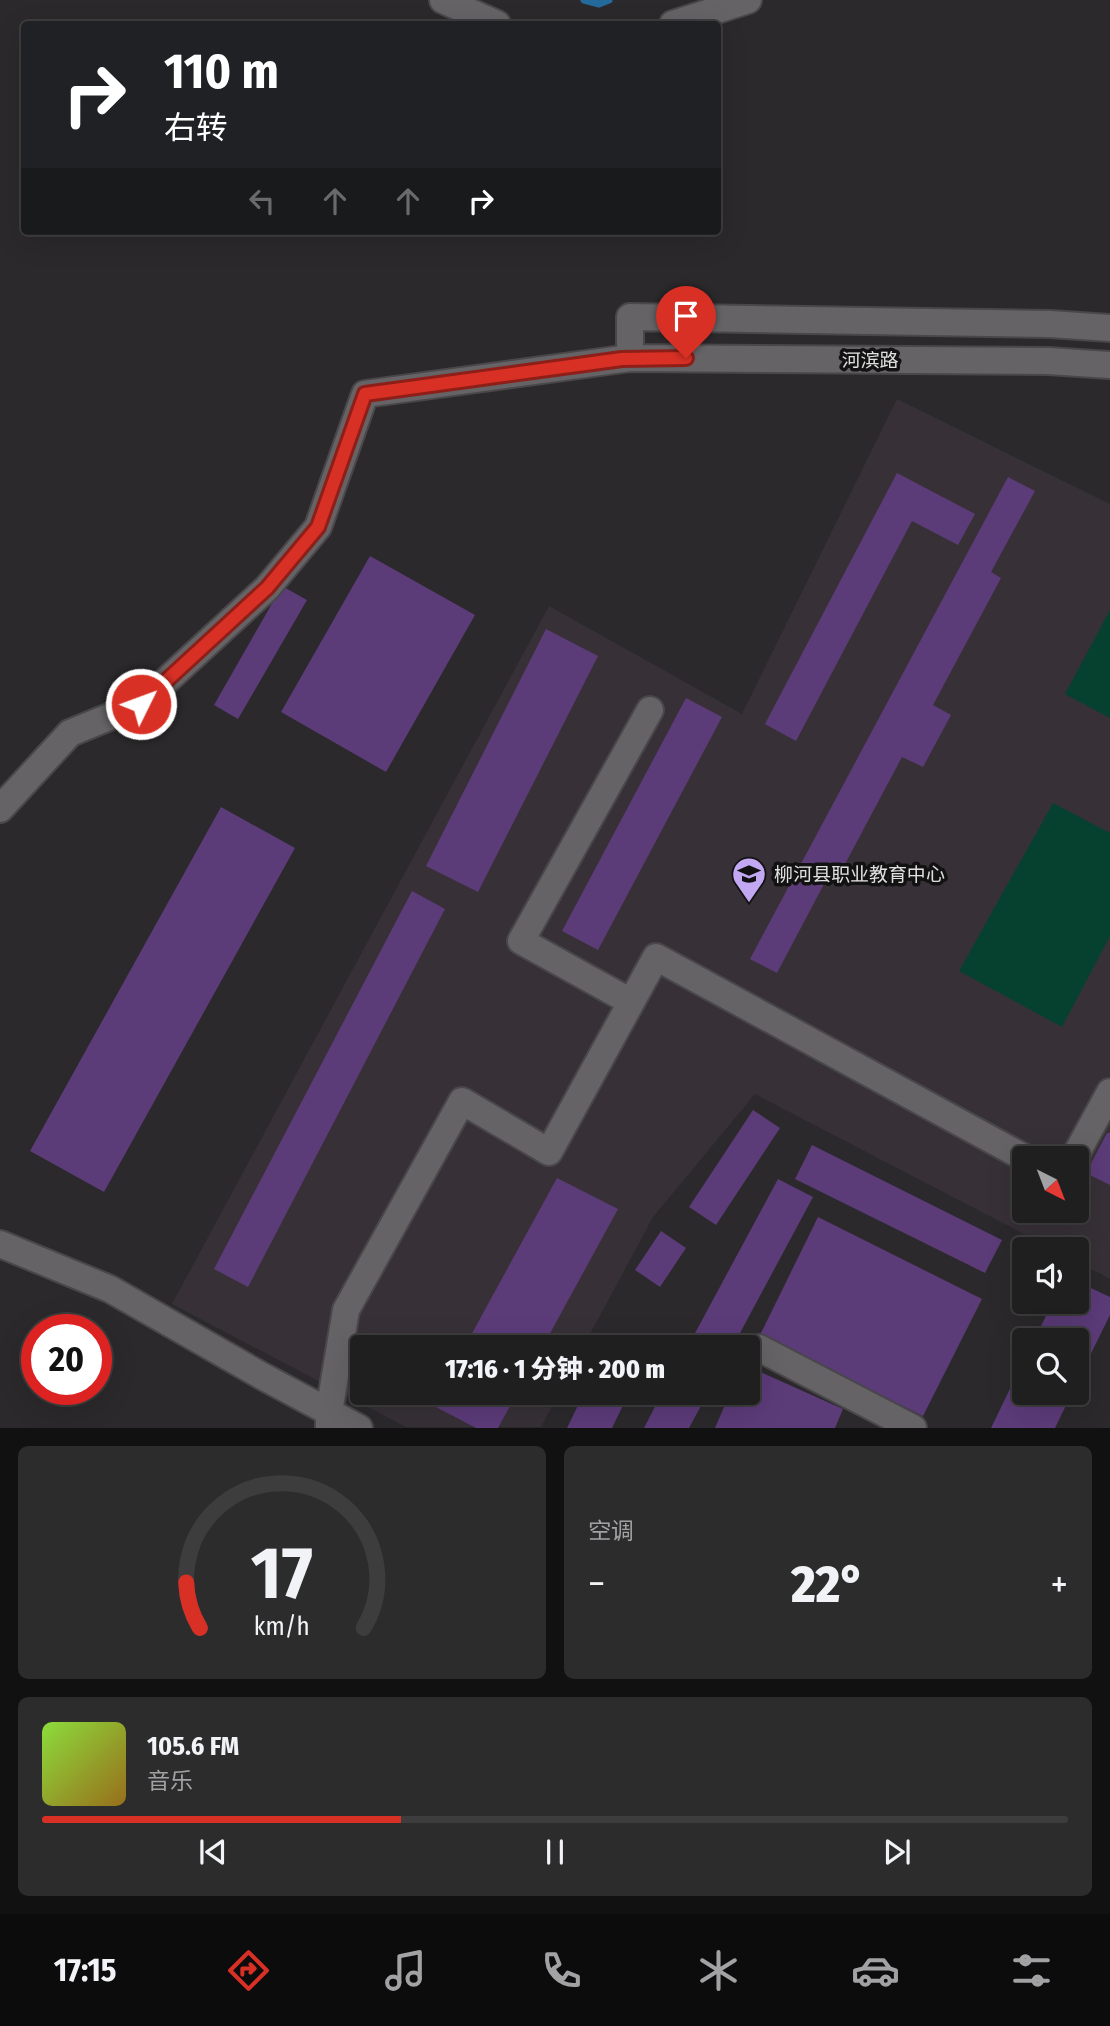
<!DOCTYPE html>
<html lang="zh">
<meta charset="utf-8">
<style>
body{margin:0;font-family:"Fira Sans Condensed","Noto Sans SC",sans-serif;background:#2d2c2d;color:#f1f3f6;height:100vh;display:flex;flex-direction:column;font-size:26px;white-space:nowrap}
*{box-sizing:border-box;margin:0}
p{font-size:23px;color:#a2a2a5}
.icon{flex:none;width:38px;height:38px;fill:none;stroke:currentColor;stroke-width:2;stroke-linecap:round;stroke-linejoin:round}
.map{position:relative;height:1428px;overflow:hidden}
.drawer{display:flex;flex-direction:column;gap:18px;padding:18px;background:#121112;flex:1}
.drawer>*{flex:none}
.hud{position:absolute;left:21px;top:21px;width:700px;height:214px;border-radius:7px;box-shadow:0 7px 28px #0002,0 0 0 2px #3d3d3e;background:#202124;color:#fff;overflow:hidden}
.needle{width:46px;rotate:138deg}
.controls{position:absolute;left:1012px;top:1146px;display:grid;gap:14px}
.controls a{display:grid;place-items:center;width:77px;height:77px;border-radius:7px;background:#201f20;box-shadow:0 7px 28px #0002,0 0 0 2px #3d3d3e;font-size:35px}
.speed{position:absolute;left:21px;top:1314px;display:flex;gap:14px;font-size:35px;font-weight:700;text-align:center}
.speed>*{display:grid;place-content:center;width:91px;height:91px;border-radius:50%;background:#201f20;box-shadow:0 7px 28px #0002,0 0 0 2px #3d3d3e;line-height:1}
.speed .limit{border:10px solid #d22;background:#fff;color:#111}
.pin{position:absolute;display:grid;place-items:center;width:60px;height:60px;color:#fff;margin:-72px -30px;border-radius:50% 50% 50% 0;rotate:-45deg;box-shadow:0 0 7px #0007}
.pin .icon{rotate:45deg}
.me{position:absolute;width:77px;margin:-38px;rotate:48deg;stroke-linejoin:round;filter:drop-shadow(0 0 5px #0008)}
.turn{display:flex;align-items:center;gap:24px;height:147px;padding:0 28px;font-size:32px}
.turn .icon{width:91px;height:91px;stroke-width:2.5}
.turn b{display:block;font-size:49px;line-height:60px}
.lanes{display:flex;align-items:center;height:66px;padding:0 28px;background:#0003;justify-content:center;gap:35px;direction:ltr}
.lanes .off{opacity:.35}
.big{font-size:52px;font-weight:800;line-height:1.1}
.drawer .widget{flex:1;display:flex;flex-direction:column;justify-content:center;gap:10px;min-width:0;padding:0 24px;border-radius:10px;background:#2d2c2d}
.drawer .dial{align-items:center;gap:0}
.dial svg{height:182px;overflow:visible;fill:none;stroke:#3d3d3e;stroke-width:7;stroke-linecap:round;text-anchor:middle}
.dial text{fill:#f1f3f6;stroke:none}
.song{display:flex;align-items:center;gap:21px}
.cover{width:84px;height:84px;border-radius:10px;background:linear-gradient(135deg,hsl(90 70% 55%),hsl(40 70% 35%))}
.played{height:7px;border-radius:4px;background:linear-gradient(90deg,#d93025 35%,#3d3d3e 35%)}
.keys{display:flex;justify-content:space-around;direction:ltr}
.heat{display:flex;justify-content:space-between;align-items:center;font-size:38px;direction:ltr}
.drawer .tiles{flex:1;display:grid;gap:18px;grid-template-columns:1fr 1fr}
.widget:last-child{grid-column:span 2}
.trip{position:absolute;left:350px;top:1335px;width:410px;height:70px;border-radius:7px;background:#201f20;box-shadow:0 7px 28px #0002,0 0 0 2px #3d3d3e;font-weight:800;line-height:70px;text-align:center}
.dock{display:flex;height:112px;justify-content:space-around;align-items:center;background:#0d0c0d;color:#a2a2a5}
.dock .icon{width:49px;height:49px}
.dock .selected{color:#d93025}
.dock b{font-size:32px;color:#f1f3f6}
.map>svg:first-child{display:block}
.built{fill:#373137;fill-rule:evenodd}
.green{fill:#05412e}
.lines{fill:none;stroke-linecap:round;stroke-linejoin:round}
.stream{stroke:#256a9c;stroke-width:7}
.building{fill:#5c3b79}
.minor-casing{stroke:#494749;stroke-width:30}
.minor{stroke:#656365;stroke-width:26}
.route-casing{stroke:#8d1f18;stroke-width:18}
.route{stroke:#d93025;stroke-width:12}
.labels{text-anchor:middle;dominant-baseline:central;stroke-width:7;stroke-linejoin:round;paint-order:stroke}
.street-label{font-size:19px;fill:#e1e0e1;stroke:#131213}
.poi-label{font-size:19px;fill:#e1e0e1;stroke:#131213;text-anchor:start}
</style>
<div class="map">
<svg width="1110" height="1428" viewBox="0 0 1110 1428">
<rect width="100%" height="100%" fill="#2b292b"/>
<!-- built -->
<path class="built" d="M897 399 1110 504V1279L1076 1261V1250L1053 1249 755 1094 653 1217 583 1347 362 1348V1393H559L541 1427H406L172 1304 549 606 742 714ZM1024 1158H1076V1211H1024Z"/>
<!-- green -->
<path class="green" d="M1110 610V718L1065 694Z
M1053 803 1110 833V936L1062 1027 959 971Z"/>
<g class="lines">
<!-- stream -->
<path class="stream" d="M584 0 599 4 609 0"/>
</g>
<!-- building -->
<path class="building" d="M897 473 975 514 958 545 912 521 796 741 765 724Z
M1008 477 1035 491 991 572 1001 578 933 705 951 715 923 767 902 757 836 881 824 884 777 973 750 959Z
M370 556 475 615 386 772 281 712Z
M282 586 307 600 238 719 214 705Z
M546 629 598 656 478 892 426 866Z
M686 698 722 717 598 950 562 931Z
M221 807 295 848 104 1192 30 1151Z
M412 891 445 909 248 1287 214 1269Z
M753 1110 780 1128 716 1225 689 1207Z
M1107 1133H1110V1185L1086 1173Z
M812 1145 1002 1240 985 1273 795 1179Z
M557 1178 618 1209 542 1348H464Z
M778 1179 813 1197 732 1348H687Z
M818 1217 982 1299 923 1416 760 1335Z
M661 1231 686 1248 660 1287 635 1270Z
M1076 1281 1110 1297V1315L1076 1384V1340H1034L1053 1302H1076Z
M1024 1360V1393H1072L1055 1428H991Z
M747 1366 843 1409 835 1428H715L730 1393H747Z
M439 1393H517L498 1428H476L432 1405Z
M584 1393H629L612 1428H567Z
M662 1393H708L689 1428H644Z"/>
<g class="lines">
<!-- minor casing -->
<g class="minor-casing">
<path id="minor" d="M443 0 497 24
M673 24 748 0
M630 358V317L1050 324 1110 328
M0 809 70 733 141 704 267 588 318 527 365 394 630 358 1048 361 1110 365
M631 1002 521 941 650 710
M1074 1158 1110 1092
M0 1244 110 1289 262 1376 359 1428
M759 1348 913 1428
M329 1428V1412L346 1310 462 1101 549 1152 656 957 1025 1158"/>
</g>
<!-- minor -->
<use href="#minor" class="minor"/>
</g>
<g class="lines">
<!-- route casing -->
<g class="route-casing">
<path id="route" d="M141 704 267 588 318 527 365 394 622 359 686 358"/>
</g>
<!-- route -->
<use href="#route" class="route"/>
</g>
<!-- icons -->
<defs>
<g id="school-pin" transform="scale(1.75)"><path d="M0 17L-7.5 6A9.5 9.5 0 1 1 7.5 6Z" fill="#c2a7f2" stroke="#131213"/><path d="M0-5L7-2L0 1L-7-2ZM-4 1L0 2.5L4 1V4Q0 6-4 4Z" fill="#111"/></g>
</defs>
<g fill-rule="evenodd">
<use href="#school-pin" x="749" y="874"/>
</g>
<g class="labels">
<!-- street labels -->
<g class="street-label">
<text x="870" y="360">河滨路</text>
</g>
<!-- poi labels -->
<g class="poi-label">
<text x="774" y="874">柳河县职业教育中心</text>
</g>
</g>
</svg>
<div class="controls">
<a><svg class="needle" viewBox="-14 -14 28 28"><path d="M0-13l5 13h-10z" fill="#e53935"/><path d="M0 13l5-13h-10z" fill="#a2a2a5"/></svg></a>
<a><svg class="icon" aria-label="sound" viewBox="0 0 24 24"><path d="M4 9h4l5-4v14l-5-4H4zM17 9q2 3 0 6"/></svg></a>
<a><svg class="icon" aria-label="search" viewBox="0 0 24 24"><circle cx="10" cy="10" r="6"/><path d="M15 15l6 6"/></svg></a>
</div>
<div class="speed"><div class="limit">20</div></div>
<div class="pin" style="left:686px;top:358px;background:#d93025"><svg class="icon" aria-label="arrive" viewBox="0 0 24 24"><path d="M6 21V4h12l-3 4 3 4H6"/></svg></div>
<svg class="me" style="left:141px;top:704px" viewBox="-20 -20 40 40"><circle r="17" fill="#d93025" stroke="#fff" stroke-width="3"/><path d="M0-11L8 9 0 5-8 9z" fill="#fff"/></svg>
<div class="trip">17:16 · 1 分钟 · 200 m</div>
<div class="hud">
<div class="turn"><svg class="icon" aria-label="right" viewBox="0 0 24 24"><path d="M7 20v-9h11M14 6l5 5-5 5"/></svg><div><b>110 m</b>右转</div></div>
<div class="lanes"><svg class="icon off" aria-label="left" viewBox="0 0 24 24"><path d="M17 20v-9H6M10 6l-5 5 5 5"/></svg><svg class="icon off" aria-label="ahead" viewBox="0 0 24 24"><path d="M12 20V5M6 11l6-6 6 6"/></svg><svg class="icon off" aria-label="ahead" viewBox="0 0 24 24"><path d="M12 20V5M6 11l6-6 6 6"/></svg><svg class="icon" aria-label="right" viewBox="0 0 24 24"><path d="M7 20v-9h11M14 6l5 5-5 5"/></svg></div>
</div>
</div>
<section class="drawer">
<div class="tiles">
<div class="widget dial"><svg viewBox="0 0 100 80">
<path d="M14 69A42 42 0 1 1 86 69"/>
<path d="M14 69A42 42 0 0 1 8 49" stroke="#d93025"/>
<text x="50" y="56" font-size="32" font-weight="700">17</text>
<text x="50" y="72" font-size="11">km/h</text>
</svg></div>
<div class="widget"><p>空调</p>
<div class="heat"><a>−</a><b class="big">22°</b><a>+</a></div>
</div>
<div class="widget">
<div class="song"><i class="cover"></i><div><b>105.6 FM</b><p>音乐</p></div></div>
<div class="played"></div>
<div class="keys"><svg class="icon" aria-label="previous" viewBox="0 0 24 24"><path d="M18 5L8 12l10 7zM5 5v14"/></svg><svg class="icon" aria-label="pause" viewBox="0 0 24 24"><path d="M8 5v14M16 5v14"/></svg><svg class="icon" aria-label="next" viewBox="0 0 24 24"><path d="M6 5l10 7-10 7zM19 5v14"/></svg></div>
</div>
</div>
</section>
<nav class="dock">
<b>17:15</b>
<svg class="icon selected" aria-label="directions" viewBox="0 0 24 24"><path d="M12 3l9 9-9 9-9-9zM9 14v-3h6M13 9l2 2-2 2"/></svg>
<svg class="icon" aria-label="music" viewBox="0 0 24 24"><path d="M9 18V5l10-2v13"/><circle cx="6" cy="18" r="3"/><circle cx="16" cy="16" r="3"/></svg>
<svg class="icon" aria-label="phone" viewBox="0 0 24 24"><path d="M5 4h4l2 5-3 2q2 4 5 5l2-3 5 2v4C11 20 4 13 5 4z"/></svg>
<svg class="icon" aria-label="climate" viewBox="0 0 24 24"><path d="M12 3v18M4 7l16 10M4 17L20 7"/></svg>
<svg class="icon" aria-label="car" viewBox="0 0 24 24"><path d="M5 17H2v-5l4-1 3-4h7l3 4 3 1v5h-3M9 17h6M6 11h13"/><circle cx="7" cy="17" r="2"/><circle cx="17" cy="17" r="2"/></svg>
<svg class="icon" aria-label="filters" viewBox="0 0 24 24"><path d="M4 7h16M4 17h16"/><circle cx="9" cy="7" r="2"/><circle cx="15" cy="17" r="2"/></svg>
</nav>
